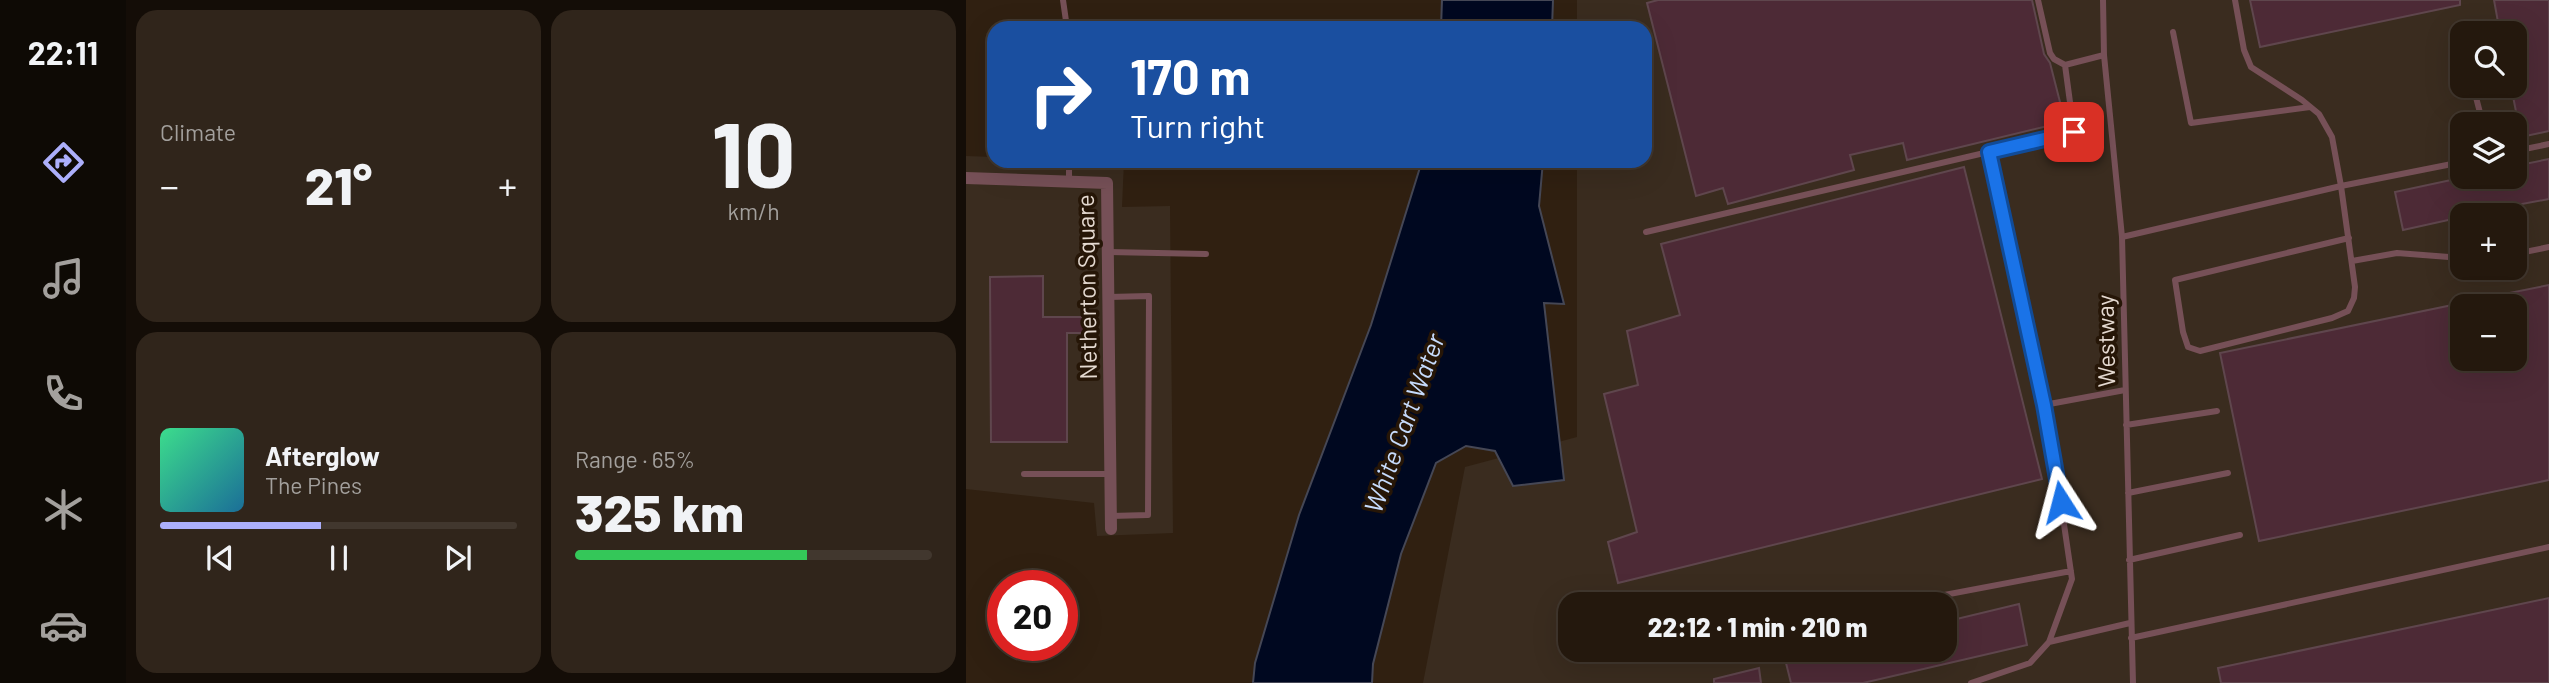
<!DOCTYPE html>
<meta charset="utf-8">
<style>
body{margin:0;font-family:Barlow,sans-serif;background:#30251b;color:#f1f3f6;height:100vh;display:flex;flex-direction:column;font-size:26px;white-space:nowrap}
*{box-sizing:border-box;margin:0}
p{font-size:23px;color:#a3a09d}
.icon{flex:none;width:38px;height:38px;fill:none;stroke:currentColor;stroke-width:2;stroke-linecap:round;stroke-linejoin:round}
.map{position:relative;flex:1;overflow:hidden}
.drawer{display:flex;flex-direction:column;gap:10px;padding:10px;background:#140d07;width:840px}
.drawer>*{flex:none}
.top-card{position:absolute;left:21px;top:21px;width:665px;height:147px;border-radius:21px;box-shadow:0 7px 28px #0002,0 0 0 2px #41372e;background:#1a4fa0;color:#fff;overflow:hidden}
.controls{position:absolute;left:1484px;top:21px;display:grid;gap:14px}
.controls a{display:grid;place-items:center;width:77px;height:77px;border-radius:14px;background:#24180d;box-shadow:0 7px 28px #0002,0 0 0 2px #41372e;font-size:35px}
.speed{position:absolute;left:21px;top:570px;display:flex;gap:14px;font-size:35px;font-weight:700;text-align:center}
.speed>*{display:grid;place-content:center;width:91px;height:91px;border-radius:50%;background:#24180d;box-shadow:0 7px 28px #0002,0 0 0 2px #41372e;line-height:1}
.speed .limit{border:10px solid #d22;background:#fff;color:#111}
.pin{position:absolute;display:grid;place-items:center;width:60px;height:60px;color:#fff;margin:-30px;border-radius:14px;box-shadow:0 4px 10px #0006}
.me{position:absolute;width:77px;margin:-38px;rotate:351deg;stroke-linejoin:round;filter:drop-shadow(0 0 5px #0008)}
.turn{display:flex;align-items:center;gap:24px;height:147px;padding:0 28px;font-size:32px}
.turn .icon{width:91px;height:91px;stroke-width:2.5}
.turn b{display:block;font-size:49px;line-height:60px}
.big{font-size:52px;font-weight:800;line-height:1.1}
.drawer .widget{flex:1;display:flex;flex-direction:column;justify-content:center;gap:10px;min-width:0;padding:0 24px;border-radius:21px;background:#30251b}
.drawer .dial{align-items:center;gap:0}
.dial b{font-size:91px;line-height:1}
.song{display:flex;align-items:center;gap:21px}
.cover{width:84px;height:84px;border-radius:10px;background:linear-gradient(135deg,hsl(150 70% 55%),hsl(200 70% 35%))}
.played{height:7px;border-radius:4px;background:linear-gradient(90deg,#acaffb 45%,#41372e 45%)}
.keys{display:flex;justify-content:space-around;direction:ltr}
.heat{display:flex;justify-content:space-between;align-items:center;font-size:38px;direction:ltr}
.charge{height:10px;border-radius:5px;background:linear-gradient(90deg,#34c759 65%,#41372e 0)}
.drawer .tiles{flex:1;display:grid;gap:10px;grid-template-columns:repeat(2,1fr)}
.trip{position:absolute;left:592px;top:592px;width:399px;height:70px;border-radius:21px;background:#24180d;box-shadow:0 7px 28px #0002,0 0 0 2px #41372e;font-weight:800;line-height:70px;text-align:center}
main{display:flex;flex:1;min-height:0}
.tab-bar{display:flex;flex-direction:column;width:126px;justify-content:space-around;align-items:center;background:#0e0a05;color:#a3a09d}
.tab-bar .icon{width:49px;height:49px}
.tab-bar .active{color:#acaffb}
.tab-bar b{font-size:32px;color:#f1f3f6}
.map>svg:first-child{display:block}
.commercial{fill:#3a2c1f;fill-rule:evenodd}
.water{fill:#000820;stroke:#454755;stroke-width:2}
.building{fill:#4d2a36;stroke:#5f464d;stroke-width:2}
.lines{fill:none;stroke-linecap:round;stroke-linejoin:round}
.service{stroke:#765057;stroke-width:6}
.minor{stroke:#765057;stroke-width:12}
.route-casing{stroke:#114b97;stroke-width:18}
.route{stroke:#1a73e8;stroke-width:12}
.labels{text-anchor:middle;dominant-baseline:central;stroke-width:7;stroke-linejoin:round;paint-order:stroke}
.street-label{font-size:24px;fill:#e5dad1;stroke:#261607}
.water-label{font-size:26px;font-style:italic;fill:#c6dbfc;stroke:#261607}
</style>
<main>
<nav class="tab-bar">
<b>22:11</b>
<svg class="icon active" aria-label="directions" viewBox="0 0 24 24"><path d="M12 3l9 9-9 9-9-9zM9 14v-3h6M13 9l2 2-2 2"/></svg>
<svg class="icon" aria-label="music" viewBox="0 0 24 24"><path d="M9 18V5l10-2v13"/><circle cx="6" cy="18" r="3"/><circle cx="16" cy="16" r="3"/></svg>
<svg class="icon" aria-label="phone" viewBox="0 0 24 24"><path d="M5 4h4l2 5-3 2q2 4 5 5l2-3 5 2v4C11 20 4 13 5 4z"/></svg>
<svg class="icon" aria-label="climate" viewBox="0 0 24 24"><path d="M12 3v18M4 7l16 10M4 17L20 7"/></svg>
<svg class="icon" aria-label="car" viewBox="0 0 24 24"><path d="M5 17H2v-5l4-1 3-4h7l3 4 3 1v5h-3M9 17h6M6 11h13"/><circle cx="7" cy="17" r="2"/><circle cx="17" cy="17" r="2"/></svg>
</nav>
<section class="drawer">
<div class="tiles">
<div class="widget"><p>Climate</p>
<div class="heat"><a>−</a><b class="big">21°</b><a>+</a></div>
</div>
<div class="widget dial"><b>10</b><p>km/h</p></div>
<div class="widget">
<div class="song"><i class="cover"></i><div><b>Afterglow</b><p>The Pines</p></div></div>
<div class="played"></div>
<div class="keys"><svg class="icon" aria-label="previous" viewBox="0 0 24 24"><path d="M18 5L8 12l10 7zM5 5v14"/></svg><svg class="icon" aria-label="pause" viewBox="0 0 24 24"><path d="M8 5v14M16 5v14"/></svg><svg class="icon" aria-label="next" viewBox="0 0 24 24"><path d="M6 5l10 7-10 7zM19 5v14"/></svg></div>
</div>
<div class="widget"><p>Range · 65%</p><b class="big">325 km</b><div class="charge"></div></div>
</div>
</section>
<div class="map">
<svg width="1583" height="683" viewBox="0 0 1583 683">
<rect width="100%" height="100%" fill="#302011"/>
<!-- commercial -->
<path class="commercial" d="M611 0H1583V683H457L499 467 611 437V161H679V28H611ZM1496 33H1549V86H1496ZM1496 124H1549V177H1496ZM1496 215H1549V268H1496ZM1496 306H1549V359H1496ZM604 604H978V649H604Z
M0 156 28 157V161H158L156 207 204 206 207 533 131 536 128 503 0 489Z"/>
<!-- water -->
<path class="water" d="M476 0H587L586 28H475Z
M456 161H577L573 206 598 304 578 303 598 480 547 486 529 451 500 446 470 463 435 554 407 664 406 683H287L289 663 333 515 405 325Z"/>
<!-- building -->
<path class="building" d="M692 0H1066L1078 54 1084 63 1095 106 1084 108 1090 124 941 160 937 143 884 155 888 170 762 204 757 188 730 196 681 3Z
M1284 0H1494V5L1294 47Z
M1528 0H1583V131L1555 137 1545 86H1549V33H1534Z
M1583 159V199L1496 215V217L1437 230 1429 192 1499 177H1549V166Z
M998 167 1076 479 652 583 642 542 671 532 638 394 672 385 661 331 714 315 695 244Z
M77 276V317H130V333H101V442H25L24 277Z
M1583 285V480L1293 541 1254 353 1496 303V359H1549V306H1503V301Z
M1583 598V683H1255L1252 668Z
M1053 604 1061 645 897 683H825L819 659 861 649H978V622Z
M793 668 795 683H748V679Z"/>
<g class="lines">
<!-- service -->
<path class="service" d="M97 0 101 28
M1072 0 1084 53 1088 59 1099 65
M1137 0 1138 55 1156 237 1167 683
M1269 0 1278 50 1285 67 1336 100 1353 114 1366 137 1375 186 1389 287 1388 298 1382 311 1366 318 1234 351 1222 347 1217 332 1209 280 1383 238
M1207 32 1225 123 1344 107
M1507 86 1517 124
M1549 151 1583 144
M103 182V161
M680 232 1108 132 1099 65 1138 55
M1156 237 1375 186 1496 162
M143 252 240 254
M1549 254 1583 247
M1386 261 1431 253 1496 258
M143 297 183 296 182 515 145 516
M1078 405 1159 390
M1160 425 1251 411
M58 474H145
M1162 493 1262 473
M1163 560 1274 535
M936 603 1105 571
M1165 638 1583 547
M1083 642 1164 623
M1005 683 1064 663 1083 642 1106 579 1088 456 1023 152"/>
<!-- minor -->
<path class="minor" d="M0 178 141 183 145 529"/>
</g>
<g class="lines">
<!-- route casing -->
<g class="route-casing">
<path id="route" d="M1095 502 1078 405 1023 152 1108 132"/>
</g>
<!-- route -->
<use href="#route" class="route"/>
</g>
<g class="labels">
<!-- street labels -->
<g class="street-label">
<text transform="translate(120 287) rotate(-91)">Netherton Square</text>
<text transform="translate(1139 341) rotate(-91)">Westway</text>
</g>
<!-- water labels -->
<g class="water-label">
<text transform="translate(437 423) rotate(-70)">White Cart Water</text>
</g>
</g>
</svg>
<div class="controls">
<a><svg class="icon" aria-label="search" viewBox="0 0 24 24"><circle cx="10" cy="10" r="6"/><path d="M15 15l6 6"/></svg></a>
<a><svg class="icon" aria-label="layers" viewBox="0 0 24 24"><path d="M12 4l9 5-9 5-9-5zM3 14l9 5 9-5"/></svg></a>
<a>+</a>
<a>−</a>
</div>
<div class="speed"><div class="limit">20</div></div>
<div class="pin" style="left:1108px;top:132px;background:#d93025"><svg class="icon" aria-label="arrive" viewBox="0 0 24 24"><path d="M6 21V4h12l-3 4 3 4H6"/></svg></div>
<svg class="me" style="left:1095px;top:502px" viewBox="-20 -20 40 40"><path d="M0-17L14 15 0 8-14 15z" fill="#1a73e8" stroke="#fff" stroke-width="4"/></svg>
<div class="trip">22:12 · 1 min · 210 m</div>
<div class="top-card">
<div class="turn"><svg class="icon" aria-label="right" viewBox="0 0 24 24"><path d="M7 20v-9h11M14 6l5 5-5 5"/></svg><div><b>170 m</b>Turn right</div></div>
</div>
</div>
</main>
